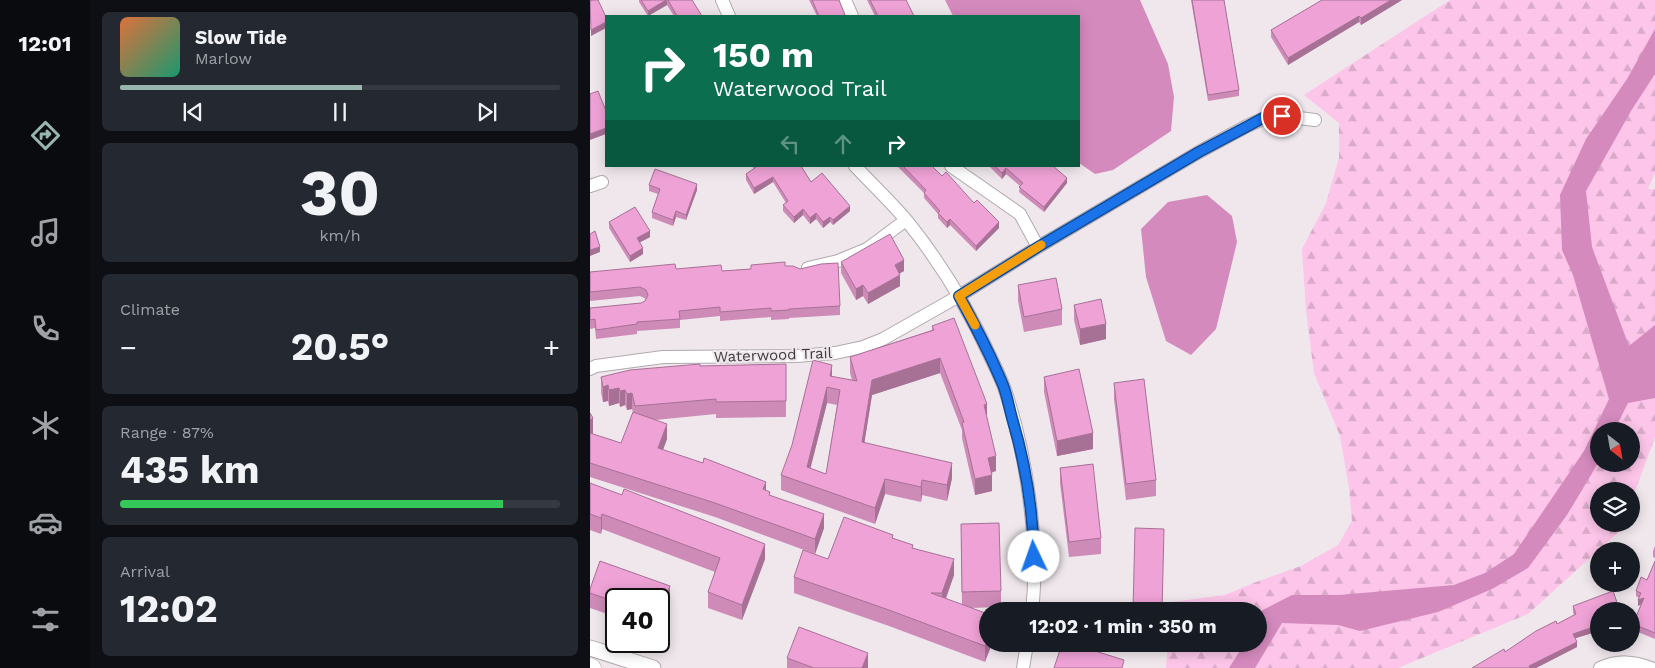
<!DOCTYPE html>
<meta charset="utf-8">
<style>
body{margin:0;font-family:"Work Sans",sans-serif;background:#242831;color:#f1f3f6;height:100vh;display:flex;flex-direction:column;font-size:19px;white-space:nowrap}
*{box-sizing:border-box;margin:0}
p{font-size:16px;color:#9ea1a6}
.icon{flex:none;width:28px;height:28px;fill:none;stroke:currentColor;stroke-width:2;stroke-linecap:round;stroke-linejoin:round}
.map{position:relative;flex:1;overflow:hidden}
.side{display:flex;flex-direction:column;gap:12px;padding:12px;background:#0d0f14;width:500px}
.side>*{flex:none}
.banner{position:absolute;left:15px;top:15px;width:475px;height:152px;border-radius:0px;box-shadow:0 2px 12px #0003;background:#0b6e4f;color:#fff;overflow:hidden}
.needle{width:32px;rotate:149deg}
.buttons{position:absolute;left:1000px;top:422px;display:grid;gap:10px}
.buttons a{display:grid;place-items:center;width:50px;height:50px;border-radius:50%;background:#171b24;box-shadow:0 2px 12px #0003;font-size:25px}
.speed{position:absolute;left:15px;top:588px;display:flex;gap:10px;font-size:25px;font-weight:700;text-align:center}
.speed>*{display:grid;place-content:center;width:65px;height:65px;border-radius:50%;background:#171b24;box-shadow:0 2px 12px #0003;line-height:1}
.speed .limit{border:2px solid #111;border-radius:8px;background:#fff;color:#111}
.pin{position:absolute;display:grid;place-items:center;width:42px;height:42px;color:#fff;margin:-21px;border:2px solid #fff;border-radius:50%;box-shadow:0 1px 5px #0007}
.me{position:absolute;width:55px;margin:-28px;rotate:357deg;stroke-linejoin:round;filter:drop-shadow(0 0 4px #0008)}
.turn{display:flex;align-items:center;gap:18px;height:105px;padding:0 25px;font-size:22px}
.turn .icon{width:65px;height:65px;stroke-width:2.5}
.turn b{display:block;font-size:35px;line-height:42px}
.lanes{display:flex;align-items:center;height:48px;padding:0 25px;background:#0003;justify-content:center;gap:25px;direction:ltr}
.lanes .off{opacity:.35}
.big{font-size:38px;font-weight:700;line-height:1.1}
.side .card{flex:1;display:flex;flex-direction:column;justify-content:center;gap:8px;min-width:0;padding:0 18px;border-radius:8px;background:#242831}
.side .dial{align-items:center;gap:0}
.dial b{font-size:65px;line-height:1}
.song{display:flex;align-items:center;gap:15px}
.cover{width:60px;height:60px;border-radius:8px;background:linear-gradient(135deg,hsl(20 70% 55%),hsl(160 70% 35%))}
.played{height:5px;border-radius:2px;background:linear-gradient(90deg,#98b5ae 55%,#363941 55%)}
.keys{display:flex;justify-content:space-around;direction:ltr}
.heat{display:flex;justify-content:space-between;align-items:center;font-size:28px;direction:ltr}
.charge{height:8px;border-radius:4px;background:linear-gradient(90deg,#34c759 87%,#363941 0)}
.trip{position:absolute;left:389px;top:602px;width:288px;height:50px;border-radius:25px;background:#171b24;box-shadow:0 2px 12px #0003;font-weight:700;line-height:50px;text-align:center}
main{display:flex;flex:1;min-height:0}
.dock{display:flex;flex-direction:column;width:90px;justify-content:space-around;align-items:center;background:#090b0e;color:#9ea1a6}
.dock .icon{width:35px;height:35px}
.dock .active{color:#98b5ae}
.dock b{font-size:22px;color:#f1f3f6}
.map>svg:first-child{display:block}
.forest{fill:url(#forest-firs);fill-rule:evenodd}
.water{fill:#d48abd}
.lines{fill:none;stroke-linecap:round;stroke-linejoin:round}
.minor-casing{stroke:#b1a9ae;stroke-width:14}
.major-casing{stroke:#b1a9ae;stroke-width:17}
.highway-casing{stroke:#b1a9ae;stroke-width:19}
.minor{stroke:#fff;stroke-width:12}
.major{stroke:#fff;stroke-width:15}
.highway{stroke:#fff;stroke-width:18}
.wall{fill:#ce8bb8;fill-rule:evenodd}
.shaded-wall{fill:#a77196}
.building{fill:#efa2d6;stroke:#a77196;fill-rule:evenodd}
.route-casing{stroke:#114b97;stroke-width:12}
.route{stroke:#1a73e8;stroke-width:9}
.slow{stroke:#f59e0b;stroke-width:9}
.labels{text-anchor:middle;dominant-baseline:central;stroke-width:4;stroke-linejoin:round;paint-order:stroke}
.street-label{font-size:15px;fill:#3d3a3c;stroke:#efe7ec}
</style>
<main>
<nav class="dock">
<b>12:01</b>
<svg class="icon active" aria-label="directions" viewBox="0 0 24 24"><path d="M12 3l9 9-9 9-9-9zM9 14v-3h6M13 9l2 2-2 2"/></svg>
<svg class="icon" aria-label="music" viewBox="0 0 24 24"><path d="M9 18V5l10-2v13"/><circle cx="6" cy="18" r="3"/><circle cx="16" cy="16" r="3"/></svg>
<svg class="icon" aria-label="phone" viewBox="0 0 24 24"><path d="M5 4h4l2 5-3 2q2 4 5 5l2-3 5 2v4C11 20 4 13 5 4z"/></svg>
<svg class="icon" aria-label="climate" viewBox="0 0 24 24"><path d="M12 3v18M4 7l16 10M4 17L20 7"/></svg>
<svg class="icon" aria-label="car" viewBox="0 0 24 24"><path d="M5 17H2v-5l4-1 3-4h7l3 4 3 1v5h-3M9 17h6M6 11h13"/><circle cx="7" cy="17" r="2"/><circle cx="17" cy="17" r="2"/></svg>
<svg class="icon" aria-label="filters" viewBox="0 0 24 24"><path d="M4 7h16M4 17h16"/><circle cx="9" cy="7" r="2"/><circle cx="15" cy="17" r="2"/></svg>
</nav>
<section class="side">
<div class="card">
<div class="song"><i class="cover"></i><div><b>Slow Tide</b><p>Marlow</p></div></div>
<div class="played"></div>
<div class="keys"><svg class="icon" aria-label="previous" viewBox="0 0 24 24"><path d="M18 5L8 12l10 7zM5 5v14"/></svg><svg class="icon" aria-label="pause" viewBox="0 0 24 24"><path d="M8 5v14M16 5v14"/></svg><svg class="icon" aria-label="next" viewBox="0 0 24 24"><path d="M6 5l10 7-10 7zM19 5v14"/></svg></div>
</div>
<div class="card dial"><b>30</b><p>km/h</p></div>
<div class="card"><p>Climate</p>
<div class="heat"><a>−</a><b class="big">20.5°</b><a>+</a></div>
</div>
<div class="card"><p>Range · 87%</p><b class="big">435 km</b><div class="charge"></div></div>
<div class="card"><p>Arrival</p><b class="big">12:02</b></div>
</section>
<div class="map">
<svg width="1065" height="668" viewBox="0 0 1065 668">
<defs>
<pattern id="forest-firs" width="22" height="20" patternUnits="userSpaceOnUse" patternTransform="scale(1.25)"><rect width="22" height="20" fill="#fcc5e9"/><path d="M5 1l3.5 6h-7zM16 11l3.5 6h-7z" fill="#d9aac9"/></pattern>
</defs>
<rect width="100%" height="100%" fill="#efe7ec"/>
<!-- forest -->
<path class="forest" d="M860 0H1065V173L1058 189H1065V437L1041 502V491H1009V524H1033L1031 530 938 614 808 668H576L578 644H668V611H580L581 602 635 595 666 582 711 566 748 545 762 521 759 488 750 436 724 373 716 310 712 249 736 203 749 158V123L714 95ZM1009 431H1041V464H1009Z"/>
<!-- water -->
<path class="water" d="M355 0H550L578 64 584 97 581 131 523 170 505 174 489 163V16H363Z
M1065 29V74L1041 111 996 191 1002 247 1039 346 1065 325V398L1038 403 1024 431H1009V462L1007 465 977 515 938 568 902 589 848 612 770 631 748 625 692 623 665 668H639L654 644H668V615L669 612 702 595H749L864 585 895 573 924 554 994 451 1019 399 983 275 972 250 970 195 996 139 1037 79Z
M617 195 642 216 647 242 626 329 601 355 576 341 556 277 551 229 578 202Z"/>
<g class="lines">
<!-- minor casing -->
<g class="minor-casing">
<path id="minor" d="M132 0 139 16
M255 0 262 16
M265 166C282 184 301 202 317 221 350 262 378 308 400 356 405 366 410 377 414 387 436 451 450 544 442 611
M361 166 430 214 448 247
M0 186 12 182
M218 268 248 261 277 249 316 220
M0 369 6 366 73 357 206 356 245 353 273 347 293 339 369 296 448 247 609 152 657 126 677 117 693 116 725 120
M433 668 437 644
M1010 668C1028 660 1043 661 1061 668"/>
</g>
<!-- major casing -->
<g class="major-casing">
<path id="major" d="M0 648 63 668"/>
</g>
<!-- highway casing -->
<g class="highway-casing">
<path id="highway" d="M0 667 2 668"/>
</g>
<!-- minor -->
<use href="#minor" class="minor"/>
<!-- major -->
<use href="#major" class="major"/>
<!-- highway -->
<use href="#highway" class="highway"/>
</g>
<!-- wall -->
<path class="wall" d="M49 0H102L112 16H84L77 5 58 16 49 2Z
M219 0H249L255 16H227Z
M277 0H316L324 16H285Z
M601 0H634L649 90V96L618 101Z
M812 0 771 25 769 22 698 65 681 37V30Z
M162 166H211L221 182 260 211 243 225 240 222 233 228 226 219 220 224 213 215 204 223 193 211V205L196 203 183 182 164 194 156 180V174L164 169Z
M307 166H342L352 176 384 203 409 228 386 251 360 225 357 228 348 218V214L334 198V193Z
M399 166H463L477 183 454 212 429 192 430 186 416 174 412 179Z
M59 185 107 190 96 220 86 217 83 226 62 218V212L68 194 59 191Z
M19 222 60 237 50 242 53 254 40 262 19 228Z
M251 262 314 271 310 273V286L278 304 273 296 266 300 251 273Z
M195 266 250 306V315L199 318V319L181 320V317L130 321V316L90 320V328L47 331V334L6 339 5 328 0 329V308L51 303 55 301 56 299 50 296 0 301V272L86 269 132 271Z
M428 285 472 309V325L434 332 428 301Z
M484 305 516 339 490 345 484 320Z
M342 326 397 417 406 471 401 473 402 491 385 495 372 438V430L350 373 282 395 274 443 362 478 357 501 332 495 331 502 295 494 285 524 191 490V475L242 377 262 380 260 373V357L342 330ZM237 403 247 405 236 474 220 468Z
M196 364V417L126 418V414L65 420 77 439 73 450 176 491 180 496 234 528 225 554 125 517 0 477V413L3 434 31 443 43 412 42 409 37 410 35 405 30 407 29 403 19 406 18 401 13 402 11 393V377L110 366Z
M454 377 503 449 467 456 454 392Z
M524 383 566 480V496L536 500 524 399Z
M470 468 511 538V554L479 557 470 483Z
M0 483 175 559 152 620 118 608V592L125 572 12 529 11 534 0 530Z
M303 538 323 548 364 575 356 599 372 605 371 539 411 591V607L380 608 398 614 395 662 299 626 204 593V577L238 559Z
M1065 546V558L1063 557V551Z
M10 561 80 586V601L69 632V599H26V617L0 608V589Z
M1065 561V639L1043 630V624L1051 604 1048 606 1049 598 1046 596V591L1057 580Z
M983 606 1029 611H1009V631L985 638 987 647 946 668H882L915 652 984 615 983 612Z
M197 658 278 668H197Z"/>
<!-- shaded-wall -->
<path class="shaded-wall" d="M76 0H77V5L58 16V11Z
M801 0H812L771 25V18Z
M769 16V22L698 65V58Z
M16 22V28L1 36V30Z
M16 128V134L0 140V134Z
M416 168V174L412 179V173Z
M183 177V182L164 194V188Z
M477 178V183L454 212V207Z
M107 184V190L96 220V215Z
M260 206V211L243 225V220Z
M213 209V215L204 223V217Z
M86 211V217L83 226V220Z
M226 213V219L220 224V218Z
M240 217V222L233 228V222Z
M360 219V225L357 228V222Z
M409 222V228L386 251V246Z
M60 231V237L47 244V238Z
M10 247V252L0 256V250Z
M53 248V254L40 262V256Z
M314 260V271L305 276V265Z
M310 275V286L278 304V293Z
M273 285V296L266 300V289Z
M516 324V339L490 345V329Z
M350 358V373L282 395 272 458V442L282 380Z
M242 365V381L240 376Z
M18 385V401L13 402V387Z
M237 387V403L217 482V467Z
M29 388V403L19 406V390Z
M35 390V405L30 407V391Z
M42 393V409L37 410V394Z
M397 404V419L394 405Z
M3 418V434L0 436V420Z
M77 424V439L68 463V448Z
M503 433V449L467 456V441Z
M406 456V471L398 473V458Z
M362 463V478L357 501V485Z
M402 475V491L385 495V479Z
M295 479V494L285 524V508Z
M332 480V495L331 502V487Z
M176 482V496L173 489Z
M12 514V529L11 534V518Z
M234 514V528L225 554V539Z
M175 544V559L152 620V605Z
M364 559V575L352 608V593Z
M80 586V601L69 632V617Z
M1054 598V603L1048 606V600Z
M1029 608V611H1024V609Z
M1009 625V631L983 639V634Z
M398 641V644H402L395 662V646Z
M987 642V647L946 668H939V666Z
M278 653V668H272Z"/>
<!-- building -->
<path class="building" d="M3 0H8L16 17V22L1 30 0 1Z
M51 0H76L58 11Z
M78 0H102L112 16H87Z
M222 0H249L255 15 252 16H229Z
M280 0H316L324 16H288Z
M602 0H634L649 90 618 95Z
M732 0H801L771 18 769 16 698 58 681 30Z
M8 91 16 111V128L0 134V94Z
M166 166H211L221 182 232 173 260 206 243 220 240 217 233 222 226 213 220 218 213 209 204 217 193 205 198 201 183 177 164 188 156 174 166 167Z
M313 166H342L352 176 356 172 384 203 387 200 409 222 386 246 360 219 357 222 348 213 350 211 334 193 336 190Z
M405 166H463L477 178 454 207 429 187 433 183 416 168 412 173Z
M65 169 107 184 96 215 86 211 83 220 62 212 70 189 59 185Z
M45 207 60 231 47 238 53 248 40 256 19 222Z
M5 231 10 247 0 250V234Z
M300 234 314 260 305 265 310 275 278 293 273 285 266 289 251 262Z
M195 262V266H203L210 269 231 264 248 263 250 306 199 309V310L181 311V308L130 312V307L89 311 90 319 47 322V324L6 330 5 319 0 320V308L51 303 55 301 58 295 56 290 50 287 0 292V272L85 264 86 269 131 265 132 271 161 269V265Z
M466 278 472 309 434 317 428 285Z
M511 299 516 324 490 329 484 305Z
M364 318 397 404 394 405 406 456 398 458 402 475 385 479 372 423 374 422 350 358 282 380 272 442 362 463 357 485 332 480 331 487 295 479 285 508 191 475 202 445 223 360 242 365 240 376 267 381 260 357 344 330 342 326ZM237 387 250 390 236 474 217 467Z
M110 364V366L196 364V401L126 402V399L45 406 42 393 37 394 35 390 30 391 29 388 19 390 18 385 13 387 11 377 40 370Z
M489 369 503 433 467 441 454 377Z
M554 379 566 480 536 484 524 383Z
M43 412 77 424 68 448 113 463 114 458 176 482 173 489 180 492 179 495 234 514 225 539 125 503 0 463V433L31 443Z
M0 413 3 418 0 420Z
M503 464 511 538 479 542 470 468Z
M0 483 32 495 34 489 175 544 152 605 118 592 130 558 12 514 11 518 0 514Z
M254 517 303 535 302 538 323 545 322 548 364 559 352 593H341L398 614V641L395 646 299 610 204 577 213 550 238 559Z
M409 523 411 591 372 592 371 524Z
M545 528 574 529 572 611H543Z
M10 561 80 586 69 617V599H26V602L0 593V589Z
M1065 561V633L1043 624 1054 598 1048 600 1051 593 1046 591 1051 577 1057 580Z
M1023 591 1029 608 1024 609 1025 611H1009V625L983 634 987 642 939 666 940 668H882L914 649 915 652 946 631 966 621 967 624 986 614 983 606Z
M209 627 278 653 272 668H224L197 658Z
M472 644H483L534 660 532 668H464Z"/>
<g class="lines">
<!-- route casing -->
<g class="route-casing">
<path id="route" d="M444 557C443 510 435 462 422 418 419 407 417 395 413 385 400 354 385 325 369 296L448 247 609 152 673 118 692 116"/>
</g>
<!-- route -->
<use href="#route" class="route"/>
<!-- slow -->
<path class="slow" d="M385 325 369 296 451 245"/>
</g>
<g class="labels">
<!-- street labels -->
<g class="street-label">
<text transform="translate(183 355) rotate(-2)">Waterwood Trail</text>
</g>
</g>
</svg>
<div class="buttons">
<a><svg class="needle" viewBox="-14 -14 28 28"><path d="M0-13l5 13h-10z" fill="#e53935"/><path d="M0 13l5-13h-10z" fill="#9ea1a6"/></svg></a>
<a><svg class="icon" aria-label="layers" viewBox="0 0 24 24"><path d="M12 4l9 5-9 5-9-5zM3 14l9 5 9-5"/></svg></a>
<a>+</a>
<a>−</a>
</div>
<div class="speed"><div class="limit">40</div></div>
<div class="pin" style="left:692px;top:116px;background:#d93025"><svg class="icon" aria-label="arrive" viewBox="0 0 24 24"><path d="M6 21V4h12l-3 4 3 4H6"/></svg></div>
<svg class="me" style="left:444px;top:557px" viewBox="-20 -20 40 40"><circle r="19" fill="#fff"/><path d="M0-13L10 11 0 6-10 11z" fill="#1a73e8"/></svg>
<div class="trip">12:02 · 1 min · 350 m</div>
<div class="banner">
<div class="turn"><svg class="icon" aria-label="right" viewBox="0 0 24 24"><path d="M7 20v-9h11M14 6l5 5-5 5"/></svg><div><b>150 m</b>Waterwood Trail</div></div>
<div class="lanes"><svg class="icon off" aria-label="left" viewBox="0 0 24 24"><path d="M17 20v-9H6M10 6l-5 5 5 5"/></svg><svg class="icon off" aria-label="ahead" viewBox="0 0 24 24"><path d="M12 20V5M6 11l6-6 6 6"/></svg><svg class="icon" aria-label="right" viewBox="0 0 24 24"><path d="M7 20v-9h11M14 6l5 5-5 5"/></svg></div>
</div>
</div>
</main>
